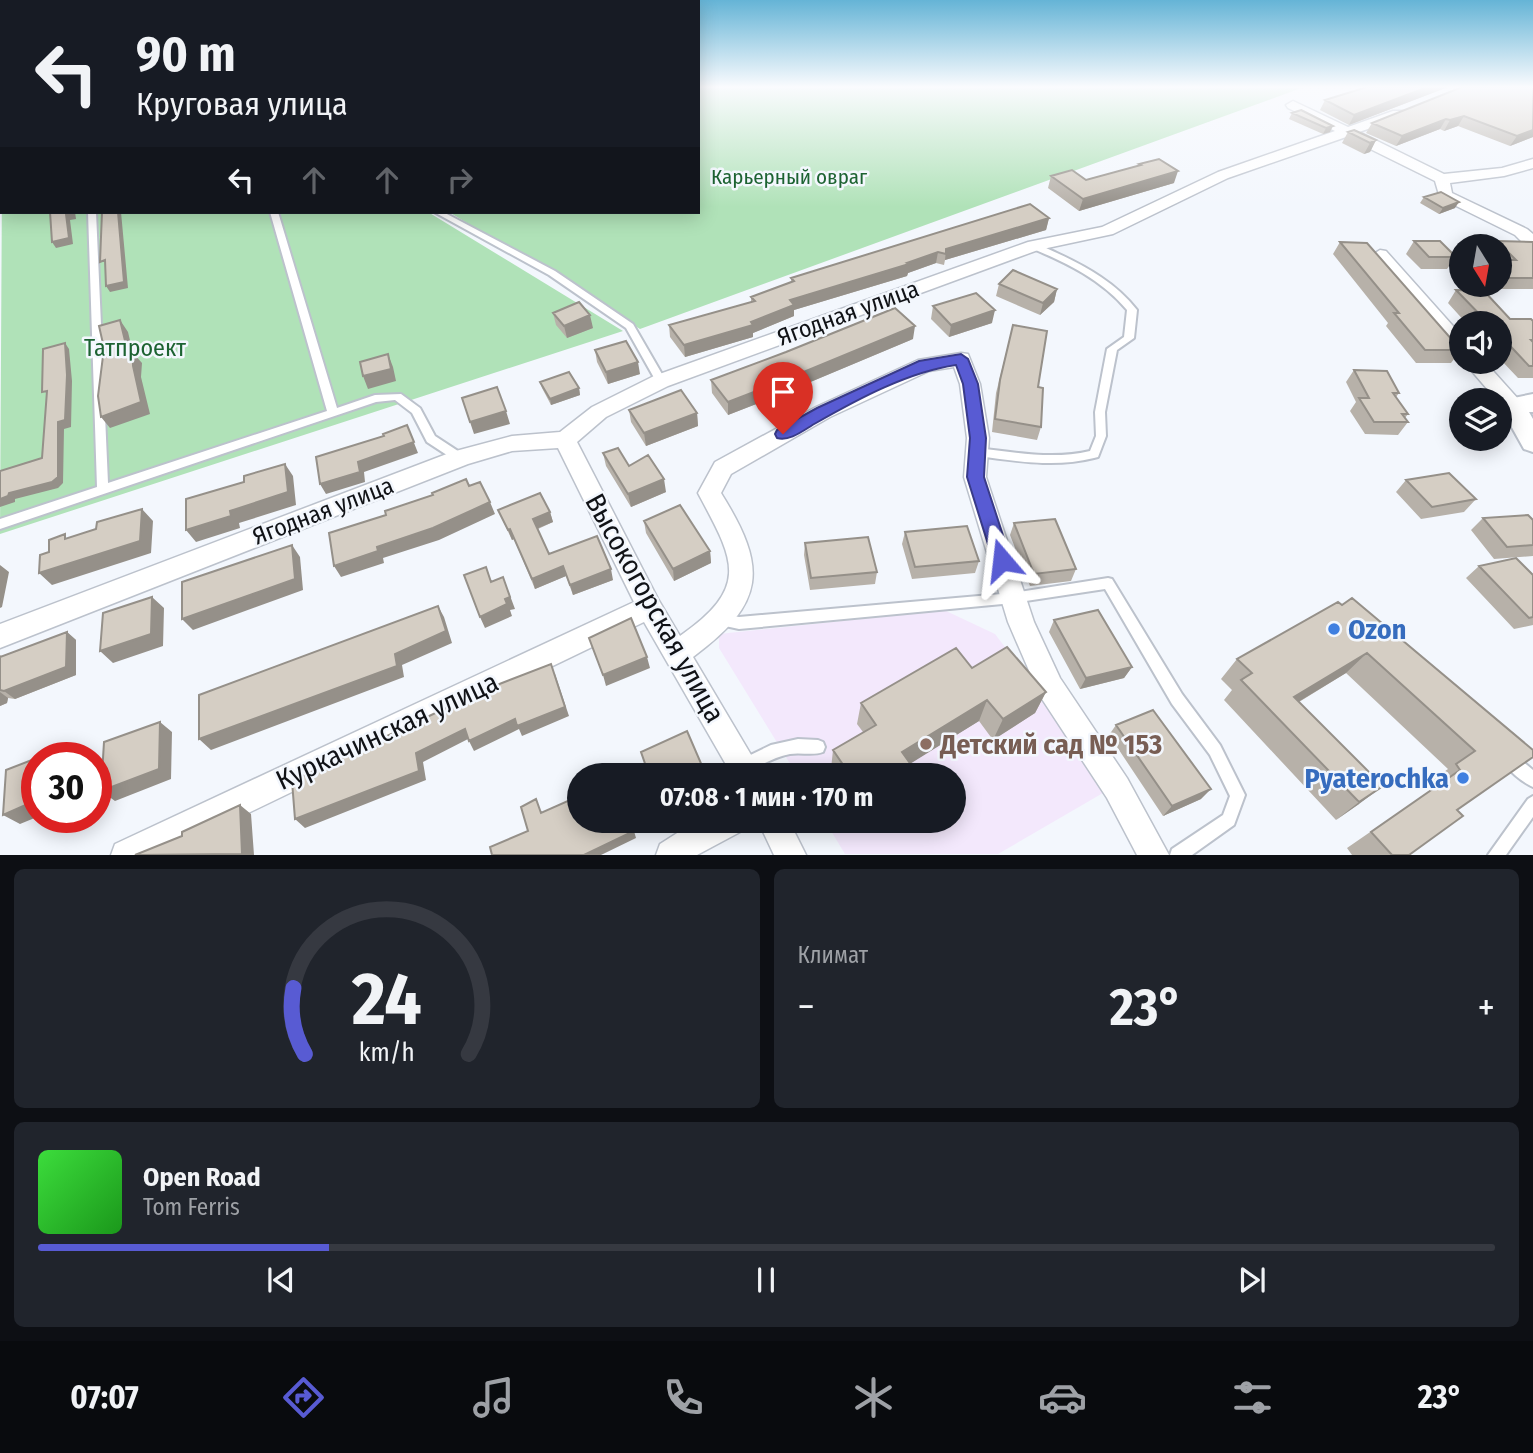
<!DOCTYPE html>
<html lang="ru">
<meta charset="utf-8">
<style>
body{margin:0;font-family:"Fira Sans Condensed",sans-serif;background:#20242c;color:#f1f3f6;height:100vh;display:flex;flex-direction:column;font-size:26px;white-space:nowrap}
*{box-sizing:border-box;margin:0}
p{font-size:23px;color:#9ea1a6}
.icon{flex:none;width:38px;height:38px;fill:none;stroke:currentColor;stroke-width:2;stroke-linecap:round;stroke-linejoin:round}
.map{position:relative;height:855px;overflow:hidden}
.side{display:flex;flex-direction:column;gap:14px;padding:14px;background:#0d0f14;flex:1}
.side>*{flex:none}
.guide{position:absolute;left:0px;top:0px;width:700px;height:214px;box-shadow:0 4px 18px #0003;background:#171b24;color:#f1f3f6;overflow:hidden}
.needle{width:46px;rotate:169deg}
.tools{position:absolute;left:1449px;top:234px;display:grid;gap:14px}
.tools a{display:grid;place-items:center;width:63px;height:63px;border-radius:50%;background:#171b24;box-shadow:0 4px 18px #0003;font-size:35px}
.speed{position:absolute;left:21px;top:742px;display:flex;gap:14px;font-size:35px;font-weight:700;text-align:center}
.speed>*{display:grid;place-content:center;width:91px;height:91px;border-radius:50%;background:#171b24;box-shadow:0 4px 18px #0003;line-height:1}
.speed .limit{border:10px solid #d22;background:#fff;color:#111}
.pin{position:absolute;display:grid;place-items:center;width:60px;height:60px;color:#fff;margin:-72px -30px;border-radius:50% 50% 50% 0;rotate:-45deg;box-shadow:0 0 7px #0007}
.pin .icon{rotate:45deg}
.me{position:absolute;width:77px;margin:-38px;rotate:343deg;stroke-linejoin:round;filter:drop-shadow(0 0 5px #0008)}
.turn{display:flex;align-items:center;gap:24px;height:147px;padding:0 21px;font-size:32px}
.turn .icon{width:91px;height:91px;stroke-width:2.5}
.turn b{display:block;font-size:49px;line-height:60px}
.lanes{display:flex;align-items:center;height:66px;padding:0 21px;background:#0003;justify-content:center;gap:35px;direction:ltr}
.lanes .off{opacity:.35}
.big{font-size:52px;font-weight:700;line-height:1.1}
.side .card{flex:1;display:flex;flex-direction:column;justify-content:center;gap:10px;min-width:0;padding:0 24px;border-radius:10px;background:#20242c}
.side .dial{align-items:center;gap:0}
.dial svg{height:182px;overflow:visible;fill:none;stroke:#363941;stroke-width:7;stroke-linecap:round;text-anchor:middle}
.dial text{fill:#f1f3f6;stroke:none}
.song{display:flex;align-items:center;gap:21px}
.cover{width:84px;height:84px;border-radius:10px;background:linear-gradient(135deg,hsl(120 70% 55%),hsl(120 70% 35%))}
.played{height:7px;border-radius:4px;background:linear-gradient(90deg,#585bd3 20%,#363941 20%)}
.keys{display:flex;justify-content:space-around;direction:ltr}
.heat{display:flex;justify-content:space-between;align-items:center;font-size:38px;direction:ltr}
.side .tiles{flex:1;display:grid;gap:14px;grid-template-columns:1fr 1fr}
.card:last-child{grid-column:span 2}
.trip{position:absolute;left:567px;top:763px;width:399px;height:70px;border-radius:35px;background:#171b24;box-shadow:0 4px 18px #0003;font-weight:700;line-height:70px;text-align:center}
.tabs{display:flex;height:112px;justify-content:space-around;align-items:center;background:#090b0e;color:#9ea1a6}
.tabs .icon{width:49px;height:49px}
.tabs .active{color:#585bd3}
.tabs b{font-size:32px;color:#f1f3f6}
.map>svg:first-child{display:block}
.education{fill:#f3e8fc}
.green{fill:#b0e2b8}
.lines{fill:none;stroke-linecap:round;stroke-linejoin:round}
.service-casing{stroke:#bcc2cc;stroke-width:4}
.minor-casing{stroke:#bcc2cc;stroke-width:3}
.tertiary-casing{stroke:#bcc2cc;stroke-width:4}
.service{fill:#fff;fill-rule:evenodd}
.minor{fill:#fff;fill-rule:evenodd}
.tertiary{fill:#fff;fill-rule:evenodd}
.wall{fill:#b7b1a9}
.shaded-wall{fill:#959089}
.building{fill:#d5cec4;stroke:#959089;stroke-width:2}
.route{fill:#585bd3;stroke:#393b89;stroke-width:2}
.shop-dot{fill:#3f7fe0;stroke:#f3f7fd;stroke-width:2.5}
.education-dot{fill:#8d6e63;stroke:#f3f7fd;stroke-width:2.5}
.labels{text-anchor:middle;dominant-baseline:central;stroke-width:5;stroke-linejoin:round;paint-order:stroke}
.far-park-label{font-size:21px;fill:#1d6332;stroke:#f3f7fd}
.street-label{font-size:24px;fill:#101216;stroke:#f3f7fd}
.park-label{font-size:24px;fill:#1d6332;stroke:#f3f7fd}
.near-street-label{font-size:28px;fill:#101216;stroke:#f3f7fd}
.near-shop-label{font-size:28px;font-weight:bold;fill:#366cbe;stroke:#f3f7fd;text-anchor:start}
.near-education-label{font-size:28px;font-weight:bold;fill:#785e54;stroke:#f3f7fd;text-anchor:start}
</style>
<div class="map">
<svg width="1533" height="855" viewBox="0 0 1533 855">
<rect width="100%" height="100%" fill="#f3f7fd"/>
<!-- education -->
<path class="education" d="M944 610 995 634 1055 712 1103 793 998 854H845L825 821H954V775H797L719 648V634Z"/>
<!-- green -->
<path class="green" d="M698 87H1304L640 329 449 212H698Z
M2 179V212H428L623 331 0 534Z"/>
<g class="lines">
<!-- service casing -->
<g class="service-casing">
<path id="service" d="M0 144H2V149H0Z
M0 178H2V182H0Z
M88 212H96L108 483 327 411 270 212H278L337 408 375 395 401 394 420 408 435 436 464 455 465 458 464 461H456L427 442 412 413 395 400 376 402 0 529V519L97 487Z
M434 212H443L555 271 633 324 666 381 665 383H657L626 328 549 275Z
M1031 244C1040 244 1048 249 1057 253 1087 267 1116 283 1137 310L1134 338 1117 350 1105 412 1106 436 1098 457 1094 458C1055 468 1017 461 977 456L973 455 972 452 973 449 977 448C1014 452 1052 460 1090 451L1096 436 1095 412 1107 349 1124 337 1127 310C1102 280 1067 263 1031 248Z
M1108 578 1112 579 1182 694 1220 745 1245 795 1234 825 1192 855H1170L1172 849 1223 815 1230 796 1210 755 1172 704 1105 589 1013 603 739 629 716 624 715 620 716 616 721 614 739 617 1013 593Z
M798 739 818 740 823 742 825 747 823 752C813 756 801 752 790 754 773 757 759 767 743 773L738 771 736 766 738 761 771 745Z
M1509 752 1514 754 1533 770V787C1522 782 1507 770 1502 759L1504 754Z
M1533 796V817L1506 855H1488L1528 799Z"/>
</g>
<!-- minor casing -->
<g class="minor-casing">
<path id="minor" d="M1293 101 1348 127 1393 111H1403V117L1359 132 1444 174 1502 168 1533 159V168L1504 176 1450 183 1452 193 1527 229 1533 234V248L1527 247 1515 235 1440 198 1435 181 1346 137 1228 178 1113 234 1038 250 668 386 606 417 577 442 658 599 680 636C752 586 733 559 698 493L715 462 816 407 918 360 961 353 968 354 980 384 989 438 986 477 1034 622 1060 678 1127 778 1169 855H1137L1107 798 1040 696 1008 622 964 477 967 438 960 384 954 367 929 371 830 417 731 474 721 493C768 568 766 603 693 657L763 775H732L644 622 161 855H111L115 844 634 602 558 448 512 451 468 464 0 648V624L452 452 512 436 560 432 592 407 654 376 1028 242 1102 227 1218 172 1335 131 1288 108 1286 105Z
M1380 250 1386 251 1461 335V353L1454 351 1374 259 1372 255Z
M1464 362H1485L1520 401 1523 406 1520 411 1513 413 1506 411Z
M696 821H744L740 832 697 855H656L660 844Z
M758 821H789L806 855H774Z"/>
</g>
<!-- tertiary casing -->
<g class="tertiary-casing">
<path id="tertiary" d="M1533 394V412H1529L1533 419V452L1524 449 1500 406 1504 400Z"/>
</g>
<!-- service -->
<use href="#service" class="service"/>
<!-- minor -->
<use href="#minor" class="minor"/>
<!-- tertiary -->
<use href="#tertiary" class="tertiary"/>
</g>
<!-- wall -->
<path class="wall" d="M1367 87H1448L1349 125 1320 110 1325 100Z
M1462 87 1533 137 1510 146 1458 126 1444 131 1440 129 1396 146 1366 133 1372 123Z
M1301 110 1330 132 1323 134 1289 119 1292 113Z
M1348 132 1376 140 1370 152 1364 154 1342 143Z
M1139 164 1174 183 1079 211 1048 188 1051 176 1086 180 1138 166Z
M1424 197 1455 208 1439 214 1420 203Z
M1049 218 1046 230 945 260 944 265 936 263 908 273 907 276 794 310V316L753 333V337L685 357 670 337 669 325 751 302V297L791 282V278Z
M1414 241 1456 257 1447 269H1421L1406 254Z
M1497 241 1533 242V289H1476L1473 285H1500V247H1493Z
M1340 242 1461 350 1451 363H1416L1386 326 1388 323 1333 254Z
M999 284 1057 289 1054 302 1040 315 996 296Z
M1456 290 1510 319 1533 321V378H1518L1500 359V324H1467L1448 303Z
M933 306 992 323 949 337 931 319Z
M553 313 593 328 567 338 556 325Z
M1013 325 1038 387 1041 427 1037 440 992 432 996 393Z
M913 339 777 396 728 415 712 393 711 380Z
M595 350 640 374 608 384 597 362Z
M1354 370 1399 393 1396 397 1408 414 1405 418 1408 422 1398 435 1365 434 1350 411 1356 402 1346 382Z
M540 382 579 388 580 395 551 405 542 388Z
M629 410 697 413 698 426 646 446 631 422Z
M603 453 629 466 666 492 631 507 606 466Z
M1406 480 1476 499 1464 512 1421 519 1396 492Z
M498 510 550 512 553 522 538 529 549 554 613 580 573 595 566 576 535 589 514 539 512 540Z
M1483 518 1533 520V556L1494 559 1471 530Z
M644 521 710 551 711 563 674 581 646 533Z
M1014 523 1076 569 1071 581 1030 586 1010 535Z
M905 532 979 561 975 573 912 579 902 544Z
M805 543 877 572 875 584 810 590 804 555Z
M1479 566 1533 575V625L1514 629 1466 578Z
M1338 602 1533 750 1457 810 1409 855H1352L1347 848 1434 788 1430 782 1448 769 1346 673 1299 702 1359 804 1336 820 1224 700 1232 690 1221 679 1237 659Z
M1054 620 1132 667 1124 678 1080 689 1049 632Z
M67 632 76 640V675L15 699 8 698 7 703 0 706V655L2 656Z
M972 668 1046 692 1035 713 993 740 979 721 910 763 917 773 916 775H834L831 769 833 750 863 732 857 724 861 703Z
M1116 725 1201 799 1163 816 1109 735Z"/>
<!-- shaded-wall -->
<path class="shaded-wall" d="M1428 87H1448L1349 125 1354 115Z
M1464 116 1458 126 1444 131 1450 120Z
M1446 119 1440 129 1396 146 1402 136Z
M1333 126 1330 132 1323 134 1326 128Z
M1533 130V137L1510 146 1517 136Z
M1376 140 1370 152 1364 154 1370 143Z
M1178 171 1174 183 1079 211 1083 199Z
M1459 202 1455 208 1439 214 1443 208Z
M72 212H75L76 219 70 220 73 244 56 248 52 242 66 214Z
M118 212H121L128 288 110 292 106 286Z
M1049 218 1046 230 945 260 946 249Z
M938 252 936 263 908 273 907 276 794 310V316L753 333V337L685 357 684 345 751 322 790 300Z
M1057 289 1054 302 1040 315 1043 303Z
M995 310 992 323 949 337 951 325Z
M590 315 593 328 567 338 564 326Z
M120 320 128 332 133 353 142 363 141 377 150 414 110 428 101 417 128 353Z
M915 326 913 339 777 396 728 415V402Z
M65 343 69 349 72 381 71 427 64 429 63 483 58 488 15 499V502L0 507V499L9 493 52 482Z
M388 354 393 367 396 381 368 389 363 376Z
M638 362 640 374 608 384 606 372Z
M579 388 580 395 551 405 550 399Z
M506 411 510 424 474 434 470 422Z
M697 413 698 426 646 446 644 433Z
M407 425 418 453 364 472 365 482 326 494 320 484 358 462Z
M285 464 293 476 296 505 239 523 240 528 196 542 186 530 230 511Z
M664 479 666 492 631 507 628 494Z
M490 502 495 514 439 540 383 558 384 563 341 577 334 566 377 547Z
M142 509 153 521 151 553 52 585 39 573Z
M550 512 553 522 536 529 533 519Z
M510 529 514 539 512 540 508 530Z
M292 545 300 557 303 590 193 630 182 619Z
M710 551 711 563 674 581 673 569Z
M0 565 9 572 2 607 0 608Z
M563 566 566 576 535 589 532 579Z
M611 569 613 580 573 595 570 585Z
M503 577 515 609 510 610 512 616 485 628 480 617 505 599Z
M152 597 164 608 163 646 113 663 100 651Z
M438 606 444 617 452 643 402 665 404 677 211 750 199 739 395 654Z
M67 632 76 640V675L15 699 4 691Z
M1367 653 1346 673 1275 716 1294 697Z
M647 657 650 668 606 686 603 675Z
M1132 667 1124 678 1080 689 1086 678Z
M555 674 569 716 522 736 519 729 474 751 469 741 515 719Z
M0 692 8 698 7 703 0 706Z
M1046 692 1035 713 993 740 1003 719Z
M987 700 979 721 897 772 902 752Z
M160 722 172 732 171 779 115 801 101 791Z
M465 729 470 738 423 762 426 780 305 828 295 819 416 753Z
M58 751 68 758H58Z
M1383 786 1359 804 1336 820 1359 802Z
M1211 789 1201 799 1163 816 1172 806Z
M37 800V817L20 824 3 815Z
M240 805 251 814 254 855H241Z
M634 831 636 838 601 855H584Z"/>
<!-- building -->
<path class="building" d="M1367 87H1428L1354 115 1325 100Z
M1462 87H1533V130L1517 136 1464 116 1450 120 1446 119 1402 136 1372 123Z
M1301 110 1333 126 1326 128 1292 113Z
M1354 130 1376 140 1370 143 1348 132Z
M1159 159 1178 171 1083 199 1051 176 1072 170 1086 180 1141 165 1139 164Z
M1441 192 1459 202 1443 208 1424 197Z
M1030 204 1049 218 946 249V254L938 252 907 263 909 264 790 300 794 305 751 322 753 325 684 345 669 325 755 301 751 297 794 281 791 278Z
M50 212H72V213L66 214 69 238 52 242Z
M102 212H118L124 282 106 286 105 260 100 262Z
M1414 241H1440L1456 257H1429Z
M1497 241 1533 242V278H1500V260H1516Z
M1340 242 1367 243 1461 350H1425L1394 313H1399Z
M1013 270 1057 289 1043 303 999 284Z
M1456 290 1484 291 1510 319H1531L1533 321V340H1531L1533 342V366H1529L1500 335V324H1489Z
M976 293 995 310 951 325 933 306Z
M579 302 590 315 564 326 553 313Z
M895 308 915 326 777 383 728 402 711 380 786 352Z
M120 320 128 353 133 352V366L141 402 101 417 98 396 104 348 99 326Z
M1013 325 1047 331 1038 387 1043 388 1041 427 995 419 1000 380Z
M626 341 638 362 606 372 595 350Z
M65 343 67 375 65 420 58 422V477L52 482 9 493 8 496 0 499V471L42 458 47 391 42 392 43 349Z
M388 354 391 369 363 376 360 362Z
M1354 370 1387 371 1399 393H1393L1408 414H1402L1408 422H1374L1359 398H1369Z
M569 372 579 388 550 399 540 382Z
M497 387 506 411 470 422 462 398Z
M681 390 697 413 644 433 629 410Z
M407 425 414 442 358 462 360 472 320 484 316 457 384 436 383 434Z
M618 448 629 466 648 455 664 479 628 494 603 453Z
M285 464 288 492 230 511 231 516 186 530V499L244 482V476Z
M1449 473 1476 499 1432 507 1406 480Z
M466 479 469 486 480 482 490 502 433 528 377 547 378 551 334 566 329 533 386 515 385 511 433 495 432 493Z
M540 493 550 512 533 519 549 554 597 536 611 569 570 585 563 566 532 579 510 529 508 530 498 510Z
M680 505 710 551 673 569 644 521Z
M142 509 140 541 39 573 40 555 49 552V540L65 534V539L96 529 97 522Z
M1528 515 1533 520V545L1507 547 1483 518Z
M1055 519 1076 569 1034 574 1014 523Z
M967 526 979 561 915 567 905 532Z
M868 537 877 572 811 578 805 543Z
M292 545 295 579 182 619V582Z
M1516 558 1533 575V617L1529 618 1479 566Z
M486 567 491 582 503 577 510 597 505 599 507 604 480 617 464 575Z
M152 597 151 634 100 651 103 613Z
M1352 598 1533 750V757L1457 810 1463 816 1409 855H1392L1371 832 1460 770 1456 764 1475 751 1367 653 1294 697 1383 786 1359 802 1241 680 1252 673 1237 659 1338 602 1342 605Z
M438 606 446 631 395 654 397 666 199 739V695Z
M1098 610 1132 667 1086 678 1054 620Z
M631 618 647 657 603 675 589 638Z
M67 632 66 667 4 691 0 690V657Z
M1007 647 1046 692 1003 719 987 700 902 752 917 773 914 775H850L833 750 876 725 861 703 956 648 972 668Z
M551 664 565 707 517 726 515 719 469 741 465 729 416 753 419 771 295 819 292 781 484 690Z
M1153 710 1211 789 1172 806 1116 725Z
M160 722 159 769 101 791 104 742Z
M687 731 706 775H649L641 752Z
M58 751V758H39Z
M37 758V800L3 815 6 770Z
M579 796V821H630L634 831 584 855H492L490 847 528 831 521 807 536 799 541 813Z
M240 805 242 854 135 855 182 836V832Z"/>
<!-- sky -->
<linearGradient id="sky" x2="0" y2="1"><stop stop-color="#65b4d6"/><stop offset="0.42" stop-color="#fafbfe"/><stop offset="1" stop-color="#fafbfe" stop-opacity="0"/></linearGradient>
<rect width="1533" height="207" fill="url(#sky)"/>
<!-- route -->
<path class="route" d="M961 354 968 359 978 384 986 438 984 477 1011 560 1009 566 1002 568 996 566 993 560 967 477 970 438 963 384 956 365C908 372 858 399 816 423 805 429 790 442 777 438L775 434 777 430 817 408 919 361Z"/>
<!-- markers -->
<g class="shop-dot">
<circle cx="1334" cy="629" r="7"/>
<circle cx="1463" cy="778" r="7"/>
</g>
<circle class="education-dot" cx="926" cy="744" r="7"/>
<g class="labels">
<!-- far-park labels -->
<g class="far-park-label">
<text x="789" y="177">Карьерный овраг</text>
</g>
<!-- street labels -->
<g class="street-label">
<text transform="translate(848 313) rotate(-20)">Ягодная улица</text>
<text transform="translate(323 511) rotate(-21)">Ягодная улица</text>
</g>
<!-- park labels -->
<g class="park-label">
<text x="135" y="348">Татпроект</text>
</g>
<!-- near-street labels -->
<g class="near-street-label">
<text transform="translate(655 608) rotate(61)">Высокогорская улица</text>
<text transform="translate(387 731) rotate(-25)">Куркачинская улица</text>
</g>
<!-- near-shop labels -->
<g class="near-shop-label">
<text x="1348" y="629">Ozon</text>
<text x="1449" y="778" text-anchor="end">Pyaterochka</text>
</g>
<!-- near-education labels -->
<g class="near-education-label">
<text x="940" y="744">Детский сад № 153</text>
</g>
</g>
</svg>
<div class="tools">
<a><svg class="needle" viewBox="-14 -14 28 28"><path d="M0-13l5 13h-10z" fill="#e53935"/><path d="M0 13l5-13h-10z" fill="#9ea1a6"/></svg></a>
<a><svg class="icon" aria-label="sound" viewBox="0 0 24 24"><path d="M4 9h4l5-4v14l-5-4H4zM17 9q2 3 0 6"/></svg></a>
<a><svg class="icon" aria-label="layers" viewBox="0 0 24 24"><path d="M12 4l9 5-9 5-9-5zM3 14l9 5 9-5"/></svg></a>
</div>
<div class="speed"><div class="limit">30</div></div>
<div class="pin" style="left:783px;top:434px;background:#d93025"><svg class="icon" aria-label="arrive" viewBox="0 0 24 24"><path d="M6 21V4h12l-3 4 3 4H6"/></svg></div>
<svg class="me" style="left:1002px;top:560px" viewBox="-20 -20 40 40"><path d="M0-17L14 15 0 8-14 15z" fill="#585bd3" stroke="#fff" stroke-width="4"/></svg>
<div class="trip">07:08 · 1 мин · 170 m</div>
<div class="guide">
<div class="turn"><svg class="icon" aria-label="left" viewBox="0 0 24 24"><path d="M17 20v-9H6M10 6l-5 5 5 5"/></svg><div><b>90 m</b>Круговая улица</div></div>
<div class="lanes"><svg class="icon" aria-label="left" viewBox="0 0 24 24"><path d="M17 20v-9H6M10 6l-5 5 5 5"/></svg><svg class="icon off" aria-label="ahead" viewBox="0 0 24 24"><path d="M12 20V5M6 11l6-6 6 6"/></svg><svg class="icon off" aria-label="ahead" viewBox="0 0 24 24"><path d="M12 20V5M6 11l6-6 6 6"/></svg><svg class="icon off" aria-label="right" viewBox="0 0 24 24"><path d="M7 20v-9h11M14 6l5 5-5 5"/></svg></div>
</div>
</div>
<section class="side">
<div class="tiles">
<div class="card dial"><svg viewBox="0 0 100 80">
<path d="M14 69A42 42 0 1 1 86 69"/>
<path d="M14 69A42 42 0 0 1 9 40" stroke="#585bd3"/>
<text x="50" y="56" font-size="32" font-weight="700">24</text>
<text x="50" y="72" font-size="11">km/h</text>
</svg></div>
<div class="card"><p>Климат</p>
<div class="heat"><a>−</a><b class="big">23°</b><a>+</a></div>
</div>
<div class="card">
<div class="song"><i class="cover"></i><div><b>Open Road</b><p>Tom Ferris</p></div></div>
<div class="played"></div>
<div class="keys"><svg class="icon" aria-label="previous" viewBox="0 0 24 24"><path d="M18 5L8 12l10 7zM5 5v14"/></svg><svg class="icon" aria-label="pause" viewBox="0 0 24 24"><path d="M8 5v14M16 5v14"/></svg><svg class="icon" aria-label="next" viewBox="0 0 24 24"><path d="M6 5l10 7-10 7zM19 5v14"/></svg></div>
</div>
</div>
</section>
<nav class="tabs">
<b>07:07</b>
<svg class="icon active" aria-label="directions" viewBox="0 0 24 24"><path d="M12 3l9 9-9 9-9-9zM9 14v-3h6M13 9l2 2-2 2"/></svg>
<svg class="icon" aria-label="music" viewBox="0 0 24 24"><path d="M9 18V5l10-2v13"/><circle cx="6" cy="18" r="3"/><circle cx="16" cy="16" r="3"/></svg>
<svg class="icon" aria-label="phone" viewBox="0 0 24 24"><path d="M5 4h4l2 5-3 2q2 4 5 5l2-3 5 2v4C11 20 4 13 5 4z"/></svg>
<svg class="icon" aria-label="climate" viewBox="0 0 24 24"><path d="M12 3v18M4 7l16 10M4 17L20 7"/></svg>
<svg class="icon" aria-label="car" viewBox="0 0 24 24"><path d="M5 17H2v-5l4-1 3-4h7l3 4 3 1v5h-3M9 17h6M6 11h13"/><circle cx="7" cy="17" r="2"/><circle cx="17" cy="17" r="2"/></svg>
<svg class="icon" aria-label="filters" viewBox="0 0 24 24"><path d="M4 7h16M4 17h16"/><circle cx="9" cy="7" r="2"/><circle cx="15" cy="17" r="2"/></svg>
<b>23°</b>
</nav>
